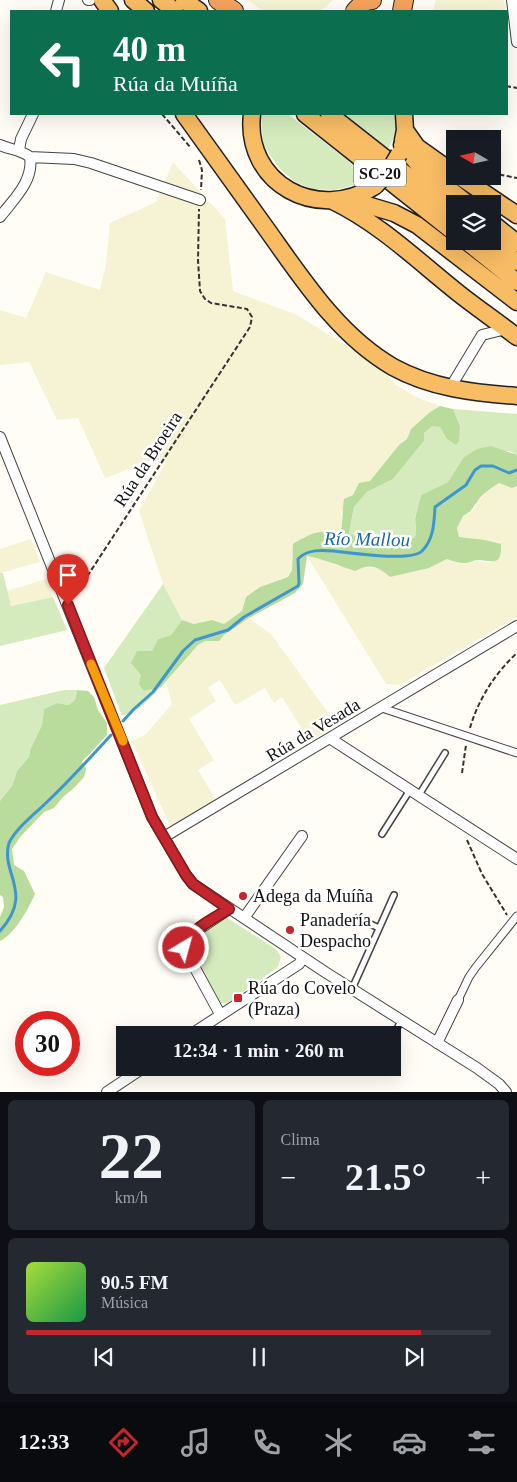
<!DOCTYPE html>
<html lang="es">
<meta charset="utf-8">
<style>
body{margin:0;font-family:"Times New Roman",serif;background:#242831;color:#f1f3f6;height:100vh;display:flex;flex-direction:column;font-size:19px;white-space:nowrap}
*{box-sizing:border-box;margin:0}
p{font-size:16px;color:#9ea1a6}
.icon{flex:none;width:28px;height:28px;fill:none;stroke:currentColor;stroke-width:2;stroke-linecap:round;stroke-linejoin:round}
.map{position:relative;height:1092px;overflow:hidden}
.sheet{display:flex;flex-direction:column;gap:8px;padding:8px;background:#0d0f14;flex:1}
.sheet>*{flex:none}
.hud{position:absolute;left:10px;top:10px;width:498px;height:105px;border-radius:0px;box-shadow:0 5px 20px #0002;background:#0b6e4f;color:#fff;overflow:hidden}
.needle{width:32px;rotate:279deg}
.buttons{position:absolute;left:446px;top:130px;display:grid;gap:10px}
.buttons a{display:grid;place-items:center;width:55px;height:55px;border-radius:0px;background:#171b24;box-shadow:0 5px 20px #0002;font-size:25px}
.speed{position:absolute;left:15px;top:1011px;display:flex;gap:10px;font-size:25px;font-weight:700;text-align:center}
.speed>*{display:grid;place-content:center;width:65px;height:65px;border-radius:50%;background:#171b24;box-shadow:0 5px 20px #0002;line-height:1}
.speed .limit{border:8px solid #d22;background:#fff;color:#111}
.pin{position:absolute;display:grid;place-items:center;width:42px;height:42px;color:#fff;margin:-51px -21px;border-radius:50% 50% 50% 0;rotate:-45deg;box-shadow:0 0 5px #0007}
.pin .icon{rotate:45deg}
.me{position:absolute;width:55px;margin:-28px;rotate:37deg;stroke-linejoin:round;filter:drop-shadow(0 0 4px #0008)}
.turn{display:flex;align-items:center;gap:18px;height:105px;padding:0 20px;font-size:22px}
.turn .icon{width:65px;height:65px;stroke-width:2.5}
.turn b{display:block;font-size:35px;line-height:42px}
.big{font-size:38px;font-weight:800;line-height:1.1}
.sheet .tile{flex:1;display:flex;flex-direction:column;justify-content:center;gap:8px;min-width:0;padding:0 18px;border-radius:8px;background:#242831}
.sheet .dial{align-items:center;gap:0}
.dial b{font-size:65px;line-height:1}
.song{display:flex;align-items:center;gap:15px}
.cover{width:60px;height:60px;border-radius:8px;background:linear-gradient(135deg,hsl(80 70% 55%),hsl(140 70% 35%))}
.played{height:5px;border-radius:2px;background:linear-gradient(90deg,#c4262e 85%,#363941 85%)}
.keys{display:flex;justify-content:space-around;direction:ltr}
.heat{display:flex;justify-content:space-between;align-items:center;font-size:28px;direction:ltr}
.sheet .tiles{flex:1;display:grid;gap:8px;grid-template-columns:1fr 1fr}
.tile:last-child{grid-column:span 2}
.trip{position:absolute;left:116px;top:1026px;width:285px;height:50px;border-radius:0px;background:#171b24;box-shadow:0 5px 20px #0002;font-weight:800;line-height:50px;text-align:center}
.tab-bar{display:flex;height:80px;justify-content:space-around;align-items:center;background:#090b0e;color:#9ea1a6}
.tab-bar .icon{width:35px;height:35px}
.tab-bar .active{color:#c4262e}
.tab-bar b{font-size:22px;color:#f1f3f6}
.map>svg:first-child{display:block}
.farmland{fill:#f6f3d4}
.green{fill:#d5ebbd}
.forest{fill:#b9dc9c}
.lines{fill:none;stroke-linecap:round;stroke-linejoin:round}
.stream{stroke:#3f96cf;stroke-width:3}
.service-casing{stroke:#444;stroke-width:8}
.pedestrian-casing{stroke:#444;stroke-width:9}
.minor-casing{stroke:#444;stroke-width:12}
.trunk-casing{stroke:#222;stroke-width:19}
.motorway-casing{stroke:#222;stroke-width:20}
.path{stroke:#333;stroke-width:2;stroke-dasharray:5 2.5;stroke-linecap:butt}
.service{stroke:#fff;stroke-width:5}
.pedestrian{stroke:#fff;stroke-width:7}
.minor{stroke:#fff;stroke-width:10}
.trunk{stroke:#f7bc64;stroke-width:16}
.motorway{stroke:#f5a25d;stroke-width:18}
.trunk-bridge-casing{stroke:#222;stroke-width:19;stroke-linecap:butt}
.trunk-bridge{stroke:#f7bc64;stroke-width:16}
.route-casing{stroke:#7f191e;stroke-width:12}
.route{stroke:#c4262e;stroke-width:9}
.slow{stroke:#f59e0b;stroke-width:9}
.poi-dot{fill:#c4262e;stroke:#fff;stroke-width:2}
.labels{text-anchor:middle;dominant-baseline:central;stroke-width:5;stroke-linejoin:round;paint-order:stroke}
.shield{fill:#fff;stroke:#585858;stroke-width:1}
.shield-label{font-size:16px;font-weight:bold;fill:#111}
.street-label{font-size:18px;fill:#111;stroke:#fff}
.poi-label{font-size:18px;fill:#111;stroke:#fff;text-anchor:start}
.water-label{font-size:19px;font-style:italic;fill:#1768a6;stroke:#fff}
</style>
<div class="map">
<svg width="517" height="1092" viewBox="0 0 517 1092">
<rect width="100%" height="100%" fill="#fffdf5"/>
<!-- farmland -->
<path class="farmland" d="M248 0H333L321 11H263Z
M436 0H504L506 11H433Z
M173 162 225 219 233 291 297 315 352 349 376 361 396 385 418 398 440 406 430 412 411 429 407 439 399 445 370 482 353 495 341 512 342 523 341 532 337 534 328 531 303 537 292 555V570L288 577 260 587 246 597 242 611 224 624 212 620 194 624 182 620 163 584 139 511 166 462 155 459 105 478 78 418 57 420 29 362 0 365V310L26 318 46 272 100 290 106 264 110 223 156 202Z
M499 483 512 488 517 486V617L399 685 386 684 307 556 325 559 337 566 379 568 390 577 429 568 447 559 465 564 477 560 489 563 498 559 501 553 470 538 459 537 457 528 463 516 473 511 477 502 488 490Z
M31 539 40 562 0 573V549Z
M46 579 53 597 11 606 7 591Z
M249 618 271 634 334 721 333 727 310 742 282 697 274 703 265 688 235 705 220 680 208 688 216 701 189 719 214 760 198 770 216 800 176 827 170 826 132 741 145 735 172 704 166 682 198 645 205 641H219L224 635Z"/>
<!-- green -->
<path class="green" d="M261 114H288L369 177 356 185 335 190 311 189 294 181 279 168 263 145Z
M344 114H396L397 132 388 149Z
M453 409 517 414V455L509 451 463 458 448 482 421 495 415 519 416 528 415 538H387L363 534 354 536 349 533 354 507 367 492 393 479 424 441V433L432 425 440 427 446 438 460 426Z
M0 573H3L11 606 53 597 67 630 0 646Z
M163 584 182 620 171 635 158 639 141 675 144 691 161 687 140 708 122 716 104 668Z
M64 690H75L77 692 75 700 68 705 57 703 44 709 42 725 30 750 29 757 17 771 12 786 0 801V705Z
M224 916 276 949 281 957 278 967 227 1003H221L215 998 190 948V940Z"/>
<!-- forest -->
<path class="forest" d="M440 406 453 409 460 426 459 441 456 445 446 438 440 427 432 426 424 433V441L393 479 367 492 354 507 349 533 354 536 363 534 387 538H415L416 528 415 519 421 495 448 482 463 458 477 449 491 446 517 455V486L512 488 499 483C491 488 482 494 477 502 471 510 472 511 463 516L457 528 459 537 485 540 501 544C502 566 494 561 478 560 474 560 471 562 467 563 461 564 453 561 447 559L429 568 390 577C377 566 371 563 355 571 339 566 324 559 307 556L303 584 295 593 249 618 224 635 219 641H205L198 645 161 687 144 691 139 684 141 675 131 663 137 651H152L158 639 171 635 182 620 194 624 212 620 224 624 242 611 246 597 260 587 288 577 292 570 293 544C307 535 321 528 337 534L341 532C343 520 342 511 344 499L353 495 359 483 370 481 399 445 407 439 411 429 430 412Z
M75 690 88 691 94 697 98 710 107 723V735L82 762 86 769 84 777 75 787 63 797 54 808 44 812 21 836 12 849 14 865 24 871 35 894C29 908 14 935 0 941V917L4 907 3 897 0 895V801L12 786 17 771 29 757 30 750 42 725 44 709 57 703 68 705 75 700 77 692Z"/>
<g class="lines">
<!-- stream -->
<path class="stream" d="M123 721 134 709 153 692 183 651 195 640 228 630 244 617 298 586 299 583 298 559C307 549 322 550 334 551 352 553 411 562 422 551 434 539 434 522 435 507L466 485 475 470 481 466H493L509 473 517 470
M0 931C35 892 0 874 9 843 17 827 35 814 48 801 70 780 91 757 111 735"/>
<!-- service casing -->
<g class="service-casing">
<path id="service" d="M419 795 445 753
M382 834 410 790
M357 918 379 928
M352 989 394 895
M392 1038 401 1021"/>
</g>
<!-- pedestrian casing -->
<g class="pedestrian-casing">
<path id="pedestrian" d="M382 708 517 753
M458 1000 469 977 476 967 517 916"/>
</g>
<!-- minor casing -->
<g class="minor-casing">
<path id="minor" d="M88 0H90
M512 0 517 42
M56 11 59 0
M0 145C11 150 20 149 30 157 34 181 13 200 0 217
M19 150 21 139 33 114
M30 157 74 159 91 163 200 200
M450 388 482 335 506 329
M0 437 152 817 186 875 193 884 325 972 477 1068 499 1084 506 1092
M331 739 517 859
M164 837 517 626
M244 918 302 836
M220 1014 184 948 183 944 196 931 229 909
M190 1035 299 964 303 958
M437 1043 458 1000
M107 1092 143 1068"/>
</g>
<!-- trunk casing -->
<g class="trunk-casing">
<path id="trunk" d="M102 0 110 11
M133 0 146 11
M161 0 175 11
M184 0 199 11
M184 114C212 153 240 192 268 231 303 280 339 336 393 367 431 388 474 393 517 396
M252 114C244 184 318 223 375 186
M305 114 455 233
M329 114 455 213
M405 130 417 147 455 174
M403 140 405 130 404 114
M402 145 419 165 468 204
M459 176 517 215
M347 199 394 213 417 225 517 302
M333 201C382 225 420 263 462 296 480 310 499 323 517 337
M492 223 517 243
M466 241 517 282
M491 241 517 262"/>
</g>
<!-- motorway casing -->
<g class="motorway-casing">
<path id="motorway" d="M218 0 234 11
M355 11 365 1 372 0
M402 11 404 0"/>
</g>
<!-- path -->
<path class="path" d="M506 86 517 88
M162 114 191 148
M199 160 202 170 201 190
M492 173 517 178
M75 595 250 327 252 317 247 309 211 303 205 299 200 291 198 260 199 209
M470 728C478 700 495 673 517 653
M462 773 466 745
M467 840 482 874 507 915"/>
<!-- service -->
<use href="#service" class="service"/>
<!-- pedestrian -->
<use href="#pedestrian" class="pedestrian"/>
<!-- minor -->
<use href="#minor" class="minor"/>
<!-- trunk -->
<use href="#trunk" class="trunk"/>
<!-- motorway -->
<use href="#motorway" class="motorway"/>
<!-- trunk-bridge casing -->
<g class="trunk-bridge-casing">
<path id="trunk-bridge" d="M375 186 389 171 399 154"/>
</g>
<!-- trunk-bridge -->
<use href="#trunk-bridge" class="trunk-bridge"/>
</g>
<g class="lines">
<!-- route casing -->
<g class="route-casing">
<path id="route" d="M68 605 152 817 186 875 193 884 229 909C218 916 182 934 184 948"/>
</g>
<!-- route -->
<use href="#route" class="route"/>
<!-- slow -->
<path class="slow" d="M91 664 123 741"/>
</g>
<!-- markers -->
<g class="poi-dot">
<circle cx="243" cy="896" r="5"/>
<circle cx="290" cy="930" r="5"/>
<rect x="233" y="993" width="10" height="10" rx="2.5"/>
</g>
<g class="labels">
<!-- shield labels -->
<rect class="shield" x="354" y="159.5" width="52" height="27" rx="4"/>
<g class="shield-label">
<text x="380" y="173">SC-20</text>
</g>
<!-- street labels -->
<g class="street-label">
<text transform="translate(148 459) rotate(-57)">Rúa da Broeira</text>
<text transform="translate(313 730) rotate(-31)">Rúa da Vesada</text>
</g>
<!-- poi labels -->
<g class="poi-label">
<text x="253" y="896">Adega da Muíña</text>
<text x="300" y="920">Panadería<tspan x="300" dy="21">Despacho</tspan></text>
<text x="248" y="988">Rúa do Covelo<tspan x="248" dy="21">(Praza)</tspan></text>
</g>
<!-- water labels -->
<g class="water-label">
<text transform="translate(367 539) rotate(1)">Río Mallou</text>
</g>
</g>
</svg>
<div class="buttons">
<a><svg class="needle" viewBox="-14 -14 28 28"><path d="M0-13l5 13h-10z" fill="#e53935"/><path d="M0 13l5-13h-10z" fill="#9ea1a6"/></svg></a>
<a><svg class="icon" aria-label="layers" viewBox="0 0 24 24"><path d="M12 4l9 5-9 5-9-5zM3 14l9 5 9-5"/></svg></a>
</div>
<div class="speed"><div class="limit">30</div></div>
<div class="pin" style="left:68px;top:605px;background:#d93025"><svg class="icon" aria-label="arrive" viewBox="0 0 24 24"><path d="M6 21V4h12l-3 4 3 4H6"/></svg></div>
<svg class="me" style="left:184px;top:948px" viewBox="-20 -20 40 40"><circle r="17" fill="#c4262e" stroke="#fff" stroke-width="3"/><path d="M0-11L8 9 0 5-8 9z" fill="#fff"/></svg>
<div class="trip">12:34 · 1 min · 260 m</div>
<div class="hud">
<div class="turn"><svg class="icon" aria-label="left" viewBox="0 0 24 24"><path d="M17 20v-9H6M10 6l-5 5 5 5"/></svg><div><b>40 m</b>Rúa da Muíña</div></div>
</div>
</div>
<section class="sheet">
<div class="tiles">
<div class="tile dial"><b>22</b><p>km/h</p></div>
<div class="tile"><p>Clima</p>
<div class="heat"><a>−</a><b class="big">21.5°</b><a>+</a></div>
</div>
<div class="tile">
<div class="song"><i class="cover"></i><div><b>90.5 FM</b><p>Música</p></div></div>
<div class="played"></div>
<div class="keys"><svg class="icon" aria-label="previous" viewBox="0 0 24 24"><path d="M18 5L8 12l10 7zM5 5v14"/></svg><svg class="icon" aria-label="pause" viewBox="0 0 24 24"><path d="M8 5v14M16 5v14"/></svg><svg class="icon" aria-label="next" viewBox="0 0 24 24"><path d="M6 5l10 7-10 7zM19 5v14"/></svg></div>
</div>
</div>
</section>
<nav class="tab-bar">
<b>12:33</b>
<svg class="icon active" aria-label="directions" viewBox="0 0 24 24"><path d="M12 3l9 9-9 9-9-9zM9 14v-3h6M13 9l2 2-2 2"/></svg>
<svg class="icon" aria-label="music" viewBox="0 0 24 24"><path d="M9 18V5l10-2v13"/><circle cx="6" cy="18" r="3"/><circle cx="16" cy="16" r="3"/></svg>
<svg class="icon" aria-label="phone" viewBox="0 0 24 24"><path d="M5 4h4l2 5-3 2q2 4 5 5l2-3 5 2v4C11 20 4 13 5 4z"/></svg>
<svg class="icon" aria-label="climate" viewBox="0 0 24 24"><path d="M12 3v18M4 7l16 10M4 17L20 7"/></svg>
<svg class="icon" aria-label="car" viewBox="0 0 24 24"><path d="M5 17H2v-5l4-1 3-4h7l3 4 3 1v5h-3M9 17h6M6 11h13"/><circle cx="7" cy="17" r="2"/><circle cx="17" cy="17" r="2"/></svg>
<svg class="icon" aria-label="filters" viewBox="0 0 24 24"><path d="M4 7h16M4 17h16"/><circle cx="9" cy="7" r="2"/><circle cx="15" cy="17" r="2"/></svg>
</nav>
